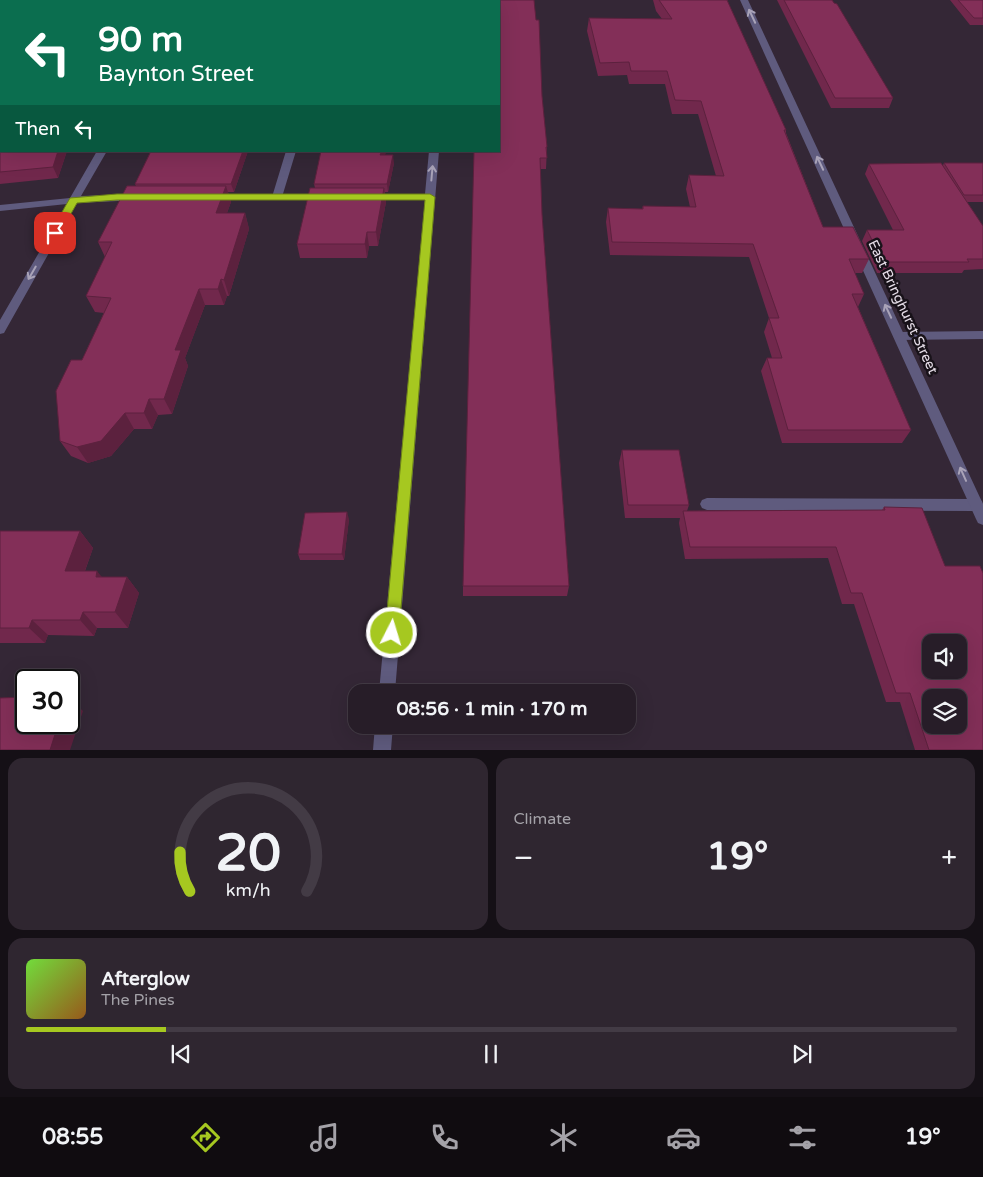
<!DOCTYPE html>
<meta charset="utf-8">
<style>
body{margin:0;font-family:"Varela Round",sans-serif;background:#2f2630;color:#f1f3f6;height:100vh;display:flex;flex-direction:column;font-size:19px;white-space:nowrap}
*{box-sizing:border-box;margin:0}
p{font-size:16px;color:#a4a2a8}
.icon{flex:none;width:28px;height:28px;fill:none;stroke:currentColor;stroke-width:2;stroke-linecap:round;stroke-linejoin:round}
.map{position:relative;height:750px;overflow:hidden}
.drawer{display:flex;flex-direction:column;gap:8px;padding:8px;background:#151016;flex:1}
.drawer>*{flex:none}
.top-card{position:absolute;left:0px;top:0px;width:500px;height:152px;box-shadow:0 5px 20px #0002,0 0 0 1px #433b45;background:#0b6e4f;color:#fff;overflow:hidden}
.tools{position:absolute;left:922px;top:634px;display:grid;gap:10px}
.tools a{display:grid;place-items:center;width:45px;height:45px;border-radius:10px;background:#271d28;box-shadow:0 5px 20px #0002,0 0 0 1px #433b45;font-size:25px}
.speed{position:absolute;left:15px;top:669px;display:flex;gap:10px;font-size:25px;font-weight:700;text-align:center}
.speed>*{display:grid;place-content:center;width:65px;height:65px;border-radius:50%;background:#271d28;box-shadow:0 5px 20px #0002,0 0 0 1px #433b45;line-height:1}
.speed .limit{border:2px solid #111;border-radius:8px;background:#fff;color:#111}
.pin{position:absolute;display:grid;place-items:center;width:42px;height:42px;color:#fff;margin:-21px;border-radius:10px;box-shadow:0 2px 8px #0006}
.me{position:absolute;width:55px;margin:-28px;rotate:5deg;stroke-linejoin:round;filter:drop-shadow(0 0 4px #0008)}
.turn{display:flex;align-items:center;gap:18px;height:105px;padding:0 15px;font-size:22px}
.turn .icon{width:65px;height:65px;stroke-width:2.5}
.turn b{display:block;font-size:35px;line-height:42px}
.then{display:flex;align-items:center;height:48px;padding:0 15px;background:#0003;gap:10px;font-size:19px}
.big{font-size:38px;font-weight:700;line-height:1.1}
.drawer .card{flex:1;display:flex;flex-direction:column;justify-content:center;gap:8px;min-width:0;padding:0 18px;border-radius:15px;background:#2f2630}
.drawer .dial{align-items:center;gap:0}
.dial svg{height:130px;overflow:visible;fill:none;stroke:#433b45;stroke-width:7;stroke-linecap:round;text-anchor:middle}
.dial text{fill:#f1f3f6;stroke:none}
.song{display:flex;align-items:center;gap:15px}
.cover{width:60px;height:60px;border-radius:8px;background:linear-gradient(135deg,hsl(100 70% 55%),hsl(30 70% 35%))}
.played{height:5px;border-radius:2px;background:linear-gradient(90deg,#a6c820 15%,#433b45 15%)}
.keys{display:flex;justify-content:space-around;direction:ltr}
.heat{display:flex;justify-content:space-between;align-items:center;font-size:28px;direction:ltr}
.drawer .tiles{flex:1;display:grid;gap:8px;grid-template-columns:1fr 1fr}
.card:last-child{grid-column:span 2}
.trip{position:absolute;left:348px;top:684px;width:288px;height:50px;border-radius:15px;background:#271d28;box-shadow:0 5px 20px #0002,0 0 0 1px #433b45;font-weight:700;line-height:50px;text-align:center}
.tabs{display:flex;height:80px;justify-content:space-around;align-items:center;background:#100c10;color:#a4a2a8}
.tabs .icon{width:35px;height:35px}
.tabs .active{color:#a6c820}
.tabs b{font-size:22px;color:#f1f3f6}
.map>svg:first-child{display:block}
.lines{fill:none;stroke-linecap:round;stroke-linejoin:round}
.lane{fill:#5f5b7e;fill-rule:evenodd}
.street{fill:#5f5b7e;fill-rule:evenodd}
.wall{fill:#71284c}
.shaded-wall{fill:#5c213e}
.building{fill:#832f58;stroke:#5c213e;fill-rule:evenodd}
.oneway{stroke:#a9a3b8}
.route{fill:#a6c820;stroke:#6c8215}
.labels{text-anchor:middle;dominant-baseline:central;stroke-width:5;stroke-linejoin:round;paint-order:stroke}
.street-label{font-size:14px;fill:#e6dee8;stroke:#181219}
</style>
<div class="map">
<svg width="983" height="750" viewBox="0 0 983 750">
<rect width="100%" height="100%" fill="#342736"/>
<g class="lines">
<!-- lane -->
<path class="lane" d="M286 151H296L282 197 277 200 272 197Z
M983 331V339L900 340 894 336 900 332Z
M707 498 977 499 982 501 983 507 977 511 707 510 702 508 700 504 702 500Z"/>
<!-- street -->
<path class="street" d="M444 0H452V1H444Z
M740 0H748L983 504V525L978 523 976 519Z
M97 151H107L81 196 138 194 143 197 138 200 77 203 4 333 0 334V320L67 204 0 211V205L70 198Z
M429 151H439L395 692H379L425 200H370L365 197 370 194H425Z
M213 194H325L330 197 325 200 209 199V195Z
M375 725H393L391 750H373Z"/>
</g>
<!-- wall -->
<path class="wall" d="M653 0H727L786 130V133L823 227 869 259 862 273H855L864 294 858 307 911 430 902 443H782L761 371 767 358H772L764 332 769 318 749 257 610 255 606 222 608 208 642 209 643 206 690 207 686 189 689 175 716 176 698 114H672L665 84H629L627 75 598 76 587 31 589 18 662 19 656 11Z
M777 0H832L893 98 889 108H831Z
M950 0H983V25H970Z
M542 96 547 147 546 169H540L542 214 569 586 567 596H463V586Z
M0 113 1 151H67L58 178 0 184Z
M151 151H248L234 192H228L231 202 227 213H245L249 229 229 296H227L224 305H205L185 358 188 366 172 414 158 415 152 429H134L111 456 88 463 71 456 60 441 82 360 104 313 95 312 86 296 105 257 98 242 136 186 135 184Z
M385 155 394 163 388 192H385L386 202 378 246H369L367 258H300L297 244 315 188 314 184Z
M944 163H983V202H967L983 226V269L964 270 962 273H877L862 241 867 230H893L865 174 869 164 943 165Z
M622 450 689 505 687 511 882 510 884 507 983 750H915L900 702H886L854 604H842L828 558 685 559 679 523 680 518H625L619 463Z
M349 519 344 560H300L298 554Z
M0 531H80L93 548 85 571 102 577H127L139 593 128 628H97L94 636 48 635 45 643H0Z"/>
<!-- shaded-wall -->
<path class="shaded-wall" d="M58 151H67L58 178 53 167Z
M243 151H248L234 192 231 184Z
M382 151H387L381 163 380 155Z
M393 155 394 163 388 192 387 184Z
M226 186 231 202 221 229 216 213Z
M384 188 386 202 378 246 376 232Z
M245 213 249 229 229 296 224 280Z
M367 232 369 246 367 258 365 244Z
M221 279 227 296 224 305 218 289Z
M199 289 205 305 185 358 188 366 172 414 164 399 175 350Z
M149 399 158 415 152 429 144 413Z
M125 413 134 429 111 456 88 463 77 447Z
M347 512 349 519 344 560 342 554Z
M80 531 93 548 79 587 65 571Z
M97 571 110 587 96 577Z
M127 577 139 593 128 628 115 612Z
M83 612 97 628 94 636 80 620Z
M32 620 48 635 45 643 29 628Z
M69 698 83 711 70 750H50L59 722H69Z"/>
<!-- building -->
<path class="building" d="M242 0H300V1H242Z
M352 0H418V1H352Z
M480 0H534L536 20H539L542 96 547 147H546L547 158H540L542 214 569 586H463L474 151H499V1H480Z
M659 0H727L786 130H784L823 227H853L869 259H849L864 294H852L911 430H788L767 358H782L769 318H779L753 244 612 242 608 208 643 209V206L696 207 689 175 724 176 701 101 675 100 667 71H631L629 62 600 63 589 18 672 19Z
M784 0H832L834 3 837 4 893 98H835Z
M958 0H983V18H974Z
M0 113H1V151H58L53 167 0 172Z
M151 151H243L231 184H135Z
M321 151H382L380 155H393L387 184H314Z
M941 163 983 226V259H967L969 262H883L867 230H904L869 164Z
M944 163H983V195H964Z
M127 186H226L216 213H245L224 280 221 279 218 289H199L175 350H181L164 399H149L144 413H125L101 441 77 447 60 441 56 391 71 360H82L111 298 86 296 112 242H98Z
M310 188H384L376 232H367L365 244H297Z
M622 450H679L689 505H628Z
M884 507 922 508 945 566H980L983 573V750H929L910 693H896L862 593H851L836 547H690L683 511 885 510ZM931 642H959V670H931ZM931 698H959V725H931Z
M347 512 342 554H298L305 513Z
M0 531H80L65 571H97L96 577H127L115 612H83L80 620H32L29 628H0Z
M26 697V722H59L50 750H0V698Z"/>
<!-- one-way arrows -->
<defs><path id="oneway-shaft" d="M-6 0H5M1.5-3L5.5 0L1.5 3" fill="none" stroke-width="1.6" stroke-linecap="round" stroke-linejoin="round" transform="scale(1.25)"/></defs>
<g class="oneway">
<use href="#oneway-shaft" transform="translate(752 16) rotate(-115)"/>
<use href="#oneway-shaft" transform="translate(820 163) rotate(-115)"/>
<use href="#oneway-shaft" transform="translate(432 173) rotate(-85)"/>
<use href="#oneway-shaft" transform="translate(32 273) rotate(120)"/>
<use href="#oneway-shaft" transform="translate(888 311) rotate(-115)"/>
<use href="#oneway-shaft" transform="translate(963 474) rotate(-114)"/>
</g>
<!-- route -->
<path class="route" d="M117 194H430L435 197 399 633 397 638 392 640 387 638 385 633 425 200H117L77 203 59 235H52L50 233 70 198Z"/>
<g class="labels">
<!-- street labels -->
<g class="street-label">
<text transform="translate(903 307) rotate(65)">East Bringhurst Street</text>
</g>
</g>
</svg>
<div class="tools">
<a><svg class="icon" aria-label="sound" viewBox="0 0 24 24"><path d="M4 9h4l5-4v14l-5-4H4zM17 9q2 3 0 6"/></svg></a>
<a><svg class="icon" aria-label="layers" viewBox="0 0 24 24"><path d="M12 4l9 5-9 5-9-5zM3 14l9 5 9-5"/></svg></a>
</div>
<div class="speed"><div class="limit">30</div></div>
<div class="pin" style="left:55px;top:233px;background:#d93025"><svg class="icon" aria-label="arrive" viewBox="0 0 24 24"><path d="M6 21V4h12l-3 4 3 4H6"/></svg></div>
<svg class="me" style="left:392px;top:633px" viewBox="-20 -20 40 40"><circle r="17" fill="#a6c820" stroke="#fff" stroke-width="3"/><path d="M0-11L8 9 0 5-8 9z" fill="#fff"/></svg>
<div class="trip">08:56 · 1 min · 170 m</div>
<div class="top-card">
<div class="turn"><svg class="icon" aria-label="left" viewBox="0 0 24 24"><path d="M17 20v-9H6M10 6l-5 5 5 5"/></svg><div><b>90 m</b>Baynton Street</div></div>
<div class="then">Then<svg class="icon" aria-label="left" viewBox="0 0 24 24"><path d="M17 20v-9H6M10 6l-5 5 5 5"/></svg></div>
</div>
</div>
<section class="drawer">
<div class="tiles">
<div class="card dial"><svg viewBox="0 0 100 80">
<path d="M14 69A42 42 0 1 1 86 69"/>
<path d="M14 69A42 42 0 0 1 8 45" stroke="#a6c820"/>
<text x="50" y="56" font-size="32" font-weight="700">20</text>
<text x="50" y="72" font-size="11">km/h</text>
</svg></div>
<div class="card"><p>Climate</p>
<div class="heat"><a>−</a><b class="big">19°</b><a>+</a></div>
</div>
<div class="card">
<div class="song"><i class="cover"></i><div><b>Afterglow</b><p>The Pines</p></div></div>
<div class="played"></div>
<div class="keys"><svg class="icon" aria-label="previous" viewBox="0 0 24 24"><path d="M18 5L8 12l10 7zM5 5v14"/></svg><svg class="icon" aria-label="pause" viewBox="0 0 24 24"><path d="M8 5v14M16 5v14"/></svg><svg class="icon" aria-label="next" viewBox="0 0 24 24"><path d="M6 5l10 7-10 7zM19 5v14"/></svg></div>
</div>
</div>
</section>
<nav class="tabs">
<b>08:55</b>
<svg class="icon active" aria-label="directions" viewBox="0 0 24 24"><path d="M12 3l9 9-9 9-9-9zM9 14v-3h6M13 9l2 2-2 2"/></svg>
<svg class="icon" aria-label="music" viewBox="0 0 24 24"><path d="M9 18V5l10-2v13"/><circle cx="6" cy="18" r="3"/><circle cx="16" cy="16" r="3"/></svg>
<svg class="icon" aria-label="phone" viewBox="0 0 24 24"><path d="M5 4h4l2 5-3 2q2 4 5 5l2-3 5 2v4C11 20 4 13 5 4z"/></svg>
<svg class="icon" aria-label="climate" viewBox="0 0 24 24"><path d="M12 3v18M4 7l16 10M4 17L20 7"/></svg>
<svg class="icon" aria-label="car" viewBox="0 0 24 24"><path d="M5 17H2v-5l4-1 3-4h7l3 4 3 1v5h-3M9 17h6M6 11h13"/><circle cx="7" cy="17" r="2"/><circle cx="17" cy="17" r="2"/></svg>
<svg class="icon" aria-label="filters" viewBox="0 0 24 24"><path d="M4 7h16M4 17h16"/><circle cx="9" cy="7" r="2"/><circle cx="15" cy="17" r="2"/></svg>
<b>19°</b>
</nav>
